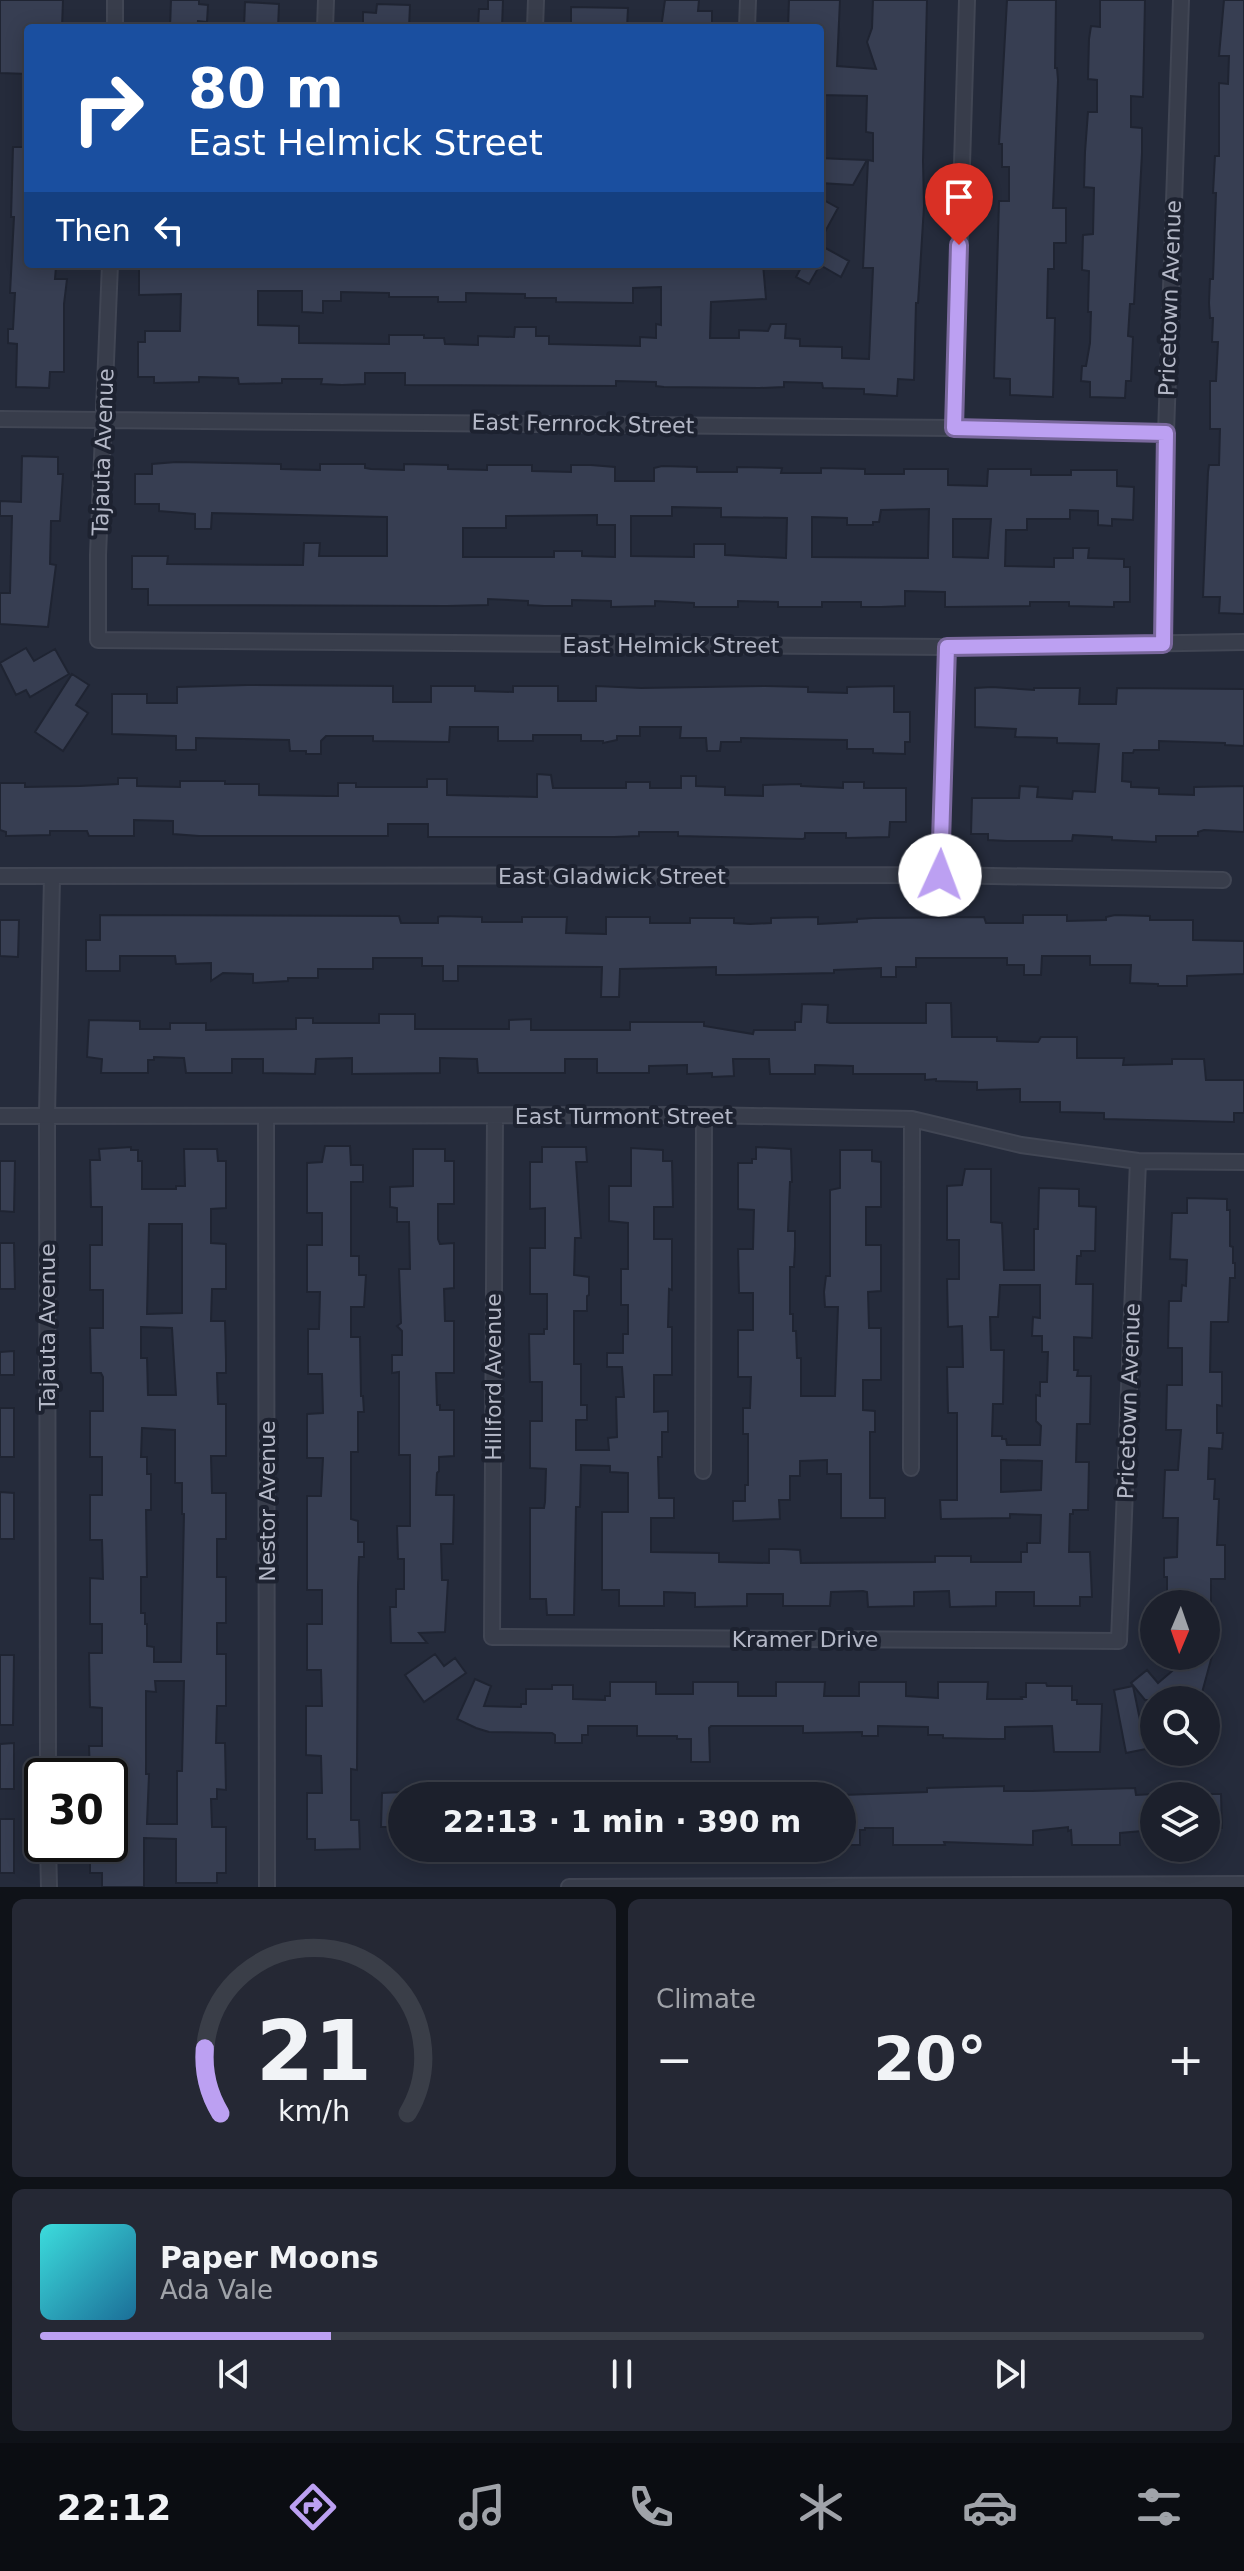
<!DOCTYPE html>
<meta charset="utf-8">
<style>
body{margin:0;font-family:"DejaVu Sans",sans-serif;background:#252834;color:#f1f3f6;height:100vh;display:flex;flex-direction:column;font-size:30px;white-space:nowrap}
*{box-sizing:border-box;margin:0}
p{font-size:26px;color:#a0a3a9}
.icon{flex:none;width:44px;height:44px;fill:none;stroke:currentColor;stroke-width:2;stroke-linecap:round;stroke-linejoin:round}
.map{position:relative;height:1887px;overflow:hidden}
.sheet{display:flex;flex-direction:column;gap:12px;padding:12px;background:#0f1218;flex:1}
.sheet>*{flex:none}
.hud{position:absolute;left:24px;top:24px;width:800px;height:244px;border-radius:8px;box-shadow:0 4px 20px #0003,0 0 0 2px #3a3e48;background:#1a4fa0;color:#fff;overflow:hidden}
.needle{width:52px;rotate:182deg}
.tools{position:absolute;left:1140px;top:1590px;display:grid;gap:16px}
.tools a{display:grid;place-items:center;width:80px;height:80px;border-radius:50%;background:#1c202c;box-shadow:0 4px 20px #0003,0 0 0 2px #3a3e48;font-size:40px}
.speed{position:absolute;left:24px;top:1758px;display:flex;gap:16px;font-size:40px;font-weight:700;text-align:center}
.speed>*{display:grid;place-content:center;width:104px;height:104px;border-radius:50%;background:#1c202c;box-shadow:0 4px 20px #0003,0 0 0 2px #3a3e48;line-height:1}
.speed .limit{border:4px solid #111;border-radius:12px;background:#fff;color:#111}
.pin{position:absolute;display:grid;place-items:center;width:68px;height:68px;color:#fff;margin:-82px -34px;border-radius:50% 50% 50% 0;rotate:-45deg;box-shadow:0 0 8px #0007}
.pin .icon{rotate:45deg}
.me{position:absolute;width:88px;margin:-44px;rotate:2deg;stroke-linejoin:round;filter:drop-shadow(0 0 6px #0008)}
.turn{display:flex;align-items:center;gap:28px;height:168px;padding:0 32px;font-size:36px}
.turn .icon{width:104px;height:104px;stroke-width:2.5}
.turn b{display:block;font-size:56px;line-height:68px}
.then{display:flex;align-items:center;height:76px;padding:0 32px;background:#0003;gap:16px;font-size:30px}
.big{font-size:60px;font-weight:800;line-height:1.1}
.sheet .tile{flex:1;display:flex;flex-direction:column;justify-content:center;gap:12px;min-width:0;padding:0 28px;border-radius:12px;background:#252834}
.sheet .dial{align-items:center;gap:0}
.dial svg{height:208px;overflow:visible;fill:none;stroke:#3a3e48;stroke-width:7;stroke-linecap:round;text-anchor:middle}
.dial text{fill:#f1f3f6;stroke:none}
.song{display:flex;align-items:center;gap:24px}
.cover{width:96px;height:96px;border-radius:12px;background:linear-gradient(135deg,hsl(180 70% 55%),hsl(200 70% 35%))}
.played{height:8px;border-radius:4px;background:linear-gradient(90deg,#bca0f2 25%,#3a3e48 25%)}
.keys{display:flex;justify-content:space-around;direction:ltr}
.heat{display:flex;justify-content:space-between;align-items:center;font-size:44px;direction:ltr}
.sheet .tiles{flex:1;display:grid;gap:12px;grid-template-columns:1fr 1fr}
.tile:last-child{grid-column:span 2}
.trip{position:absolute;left:388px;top:1782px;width:468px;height:80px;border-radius:40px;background:#1c202c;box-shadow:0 4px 20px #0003,0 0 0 2px #3a3e48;font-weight:800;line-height:80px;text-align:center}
.tab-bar{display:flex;height:128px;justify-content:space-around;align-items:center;background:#0b0d12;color:#a0a3a9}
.tab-bar .icon{width:56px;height:56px}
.tab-bar .active{color:#bca0f2}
.tab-bar b{font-size:36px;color:#f1f3f6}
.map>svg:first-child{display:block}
.building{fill:#373e52;stroke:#1f2432;stroke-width:2;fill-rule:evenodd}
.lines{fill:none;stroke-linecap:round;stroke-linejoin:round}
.minor-casing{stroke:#414654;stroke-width:18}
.minor{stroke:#383d4b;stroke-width:14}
.route-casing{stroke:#7a689d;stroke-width:20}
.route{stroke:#bca0f2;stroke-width:14}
.labels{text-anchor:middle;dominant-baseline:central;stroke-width:8;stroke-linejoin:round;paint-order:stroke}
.street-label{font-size:22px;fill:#b4b8c7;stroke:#1d2230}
</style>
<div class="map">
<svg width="1244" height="1887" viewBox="0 0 1244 1887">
<rect width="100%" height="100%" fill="#252b3b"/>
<!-- building -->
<path class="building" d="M0 0H63L62 28H28V74L0 73Z
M171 0H199V4L208 5 207 22 198 21 197 28H170Z
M488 0H503L502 28H478L479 9H488Z
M665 0H699L698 11H712V28H661Z
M789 0H840L837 66 876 69 867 42 872 28 873 0H927L923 161 924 206 918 303H916L914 380 898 379 897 396 864 394V389L823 388 822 383 784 382V387L759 388 664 387 656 386V382L616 381V386L405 385V373H365V384L342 385 321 384 322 379H282V383L239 384 238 378 199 377V382L154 383V377H138V342H145V331H180L181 294 139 295V264H763L766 299 711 302 710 338H739V330L768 331 771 324H786L785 338 800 339V346L842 347V358L869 359 873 268H863L868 160 873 161V133L866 132 867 96 820 95V28H788ZM661 287V325L656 324V338L640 337V346L549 344V336H536V327H515L514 337 478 336V345L445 344 444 338H424V335H389V344L299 343V326L258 325V291H302V312L323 313V301H341V292L389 293V297H438V302H466V293L525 294V298H556V302L633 303V288Z
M1007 0H1056L1055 68H1057L1058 80 1053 208H1066V243H1054V269H1048L1047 318H1055L1053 397 1010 395V379L994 378 999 201H1009V167H1002V144H999Z
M1100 0H1145L1143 97 1131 96V127L1142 128V153L1134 304H1130L1128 336 1133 337 1131 381H1126L1125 398 1090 397V382L1081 381 1082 366H1086L1090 343 1091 312H1088L1089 271 1082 270 1083 235 1093 234 1094 188 1084 187 1085 152 1088 112H1097V80L1088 79 1089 39 1091 26 1100 27Z
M1224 0H1244V614L1219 613 1220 597H1203L1208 472 1209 465H1219L1220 429H1210V381H1216L1218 342H1212L1213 318H1210L1209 303 1210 279H1213L1216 193H1213L1215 156H1219V83L1228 84 1229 56H1219Z
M245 2 279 4 278 28H244Z
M377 4 410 5 409 28H363V12L376 13Z
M571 7 628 8 627 28H571Z
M13 147H28V265L56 267 55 279H67L64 304V372H50L49 388 16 387 17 344 8 343V329H13L15 293H10L14 217H11Z
M820 158 841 159 867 160 853 185 820 183Z
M820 198 838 208 820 241Z
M820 245 849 261 841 277 820 265 809 284 796 277 803 264H820Z
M22 456 58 457V474H63L60 521H51L50 564 56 565 48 627 0 624V593H10L12 516H0V501L21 502Z
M176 462 281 464V469L320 470V464H365V468L371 469 404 470V464L448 465V469L487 470V465H532V471L571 472V465H591L615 467V481H654V468L662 466 697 467V472H737V467L782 468 781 473H821V468L865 469V474H904V469H948V485L987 486 988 469H1031V475H1071V470H1117V486L1134 487 1133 520 1112 519V526L1098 525V511L1070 510V519H1027V530H1006L1005 566 1054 567V558H1073V548H1089L1088 558 1124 559V567H1130V602H1114V607L1069 606V602H1030V606L945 607V592L905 591V606L881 607H861V602H822V607H778V602L738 601V607H694V603L655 601V606L611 607V601L572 600V606H544L528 605V601L488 599V605L447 606 148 605V589H132V556H168L167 564 303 565 304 543H320L319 556H387V517L212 513 211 529H195V514L159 511V504H135V474H152V464ZM672 507 721 508V517L787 518 786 558 725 555V544H694V557L631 556V516H672ZM929 509 928 558 812 557V517L847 518V525H873V522H879L881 510ZM597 515V525H615V557L582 556V551H554V557H463V528H506V516ZM953 519H991L988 558 953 557Z
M26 648 34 661 55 649 69 674 30 697 26 690 16 695 0 663Z
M72 674 89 685 76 705 88 713 63 751 35 732Z
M247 685 393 686V702H431V686H475V691L513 692V686H558V701H596V686L641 688 765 686 808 687V692L847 693V687L894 686V712H910V742H905V754L873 753V749H847V740L741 738V742H721L720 751H707L706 738H680L681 727H640V736H617V740L603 743V741H581V735H533V741H498V727H450L449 742 373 741V736H326L321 741V754H306V751H290L289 740 196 738V750H176V736L112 734V694H147V703H177V687Z
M992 687 1034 690V688H1080L1079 704H1116L1117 688 1244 689V746L1225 745V743L1159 741V750H1134L1133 753H1123L1122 781 1131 782V787L1159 788V794L1194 795V787L1244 786V832L1204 830 1198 832V836H1156V842L1112 840V837L1073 835 1072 841H1007L988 840V834H971L972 798H1019L1020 786 1038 787 1037 797 1072 799 1073 791 1095 792 1099 744 1057 743V738L1015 737 1016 729 975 727V688Z
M537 774 551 775 553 788H626V782H650V788H681V776H696V786L725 787V795L763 796V785L801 784V786L843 788V782H864V788H906V822H890L889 837 846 838V833H805V838L803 839 678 836V832H639V836L614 837H428V824H388V836H199L173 834V821L134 820V836H89L87 831H50V835L6 836V832L0 830V783H25V787L80 786 118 784V778H137V786L180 787V781H225V784H259V795L327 796H338V783H356V787H427V779H447V795L537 797Z
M100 915 399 916 401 923H438V917L441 916 482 917V922H522V917H567L566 933 606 934V917H650V923H690V918H734V923L750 924 771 923V918L818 917V924L857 922V919L873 918 984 917 986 923H1023V915H1067V921L1106 920V917L1115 915 1150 916V920H1193V940L1244 941V974L1187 976V986H1158V984L1130 983 1131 965H1090V956H1042L1041 975H1024V965H1007V958H916V967H896V977H881V968L834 970V973L734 975H716V967L620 969 619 997H601L602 967 458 966V981H443V966H422V958H373V969H318V978H288V981L253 983V974L223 973 211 981V963L176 964 175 956H120V971H86V940H100Z
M0 920H19L18 957 0 956Z
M926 1003H951L952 1037H997V1041L1038 1042 1041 1037H1077V1058H1124L1123 1065 1172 1064V1059H1204L1206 1080H1244V1113H1234V1122L1104 1119V1113L1060 1112V1102H1020V1089L977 1090V1082L936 1081V1079L925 1080V1074H853V1066L815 1065V1074H770L769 1059H733L734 1076 712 1077V1073L687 1074V1065L649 1066V1073H597V1059H565V1073H478L477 1059 440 1058V1073L352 1074V1058L316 1059 315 1074 263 1073V1059H232V1073H186L184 1058 154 1057V1060H148V1073H101L102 1059 87 1057 89 1020 140 1021V1029H170V1023H206V1030L296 1029V1018H313V1023H379V1014H415V1029H509V1020L531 1019V1030H630V1022H704V1026L753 1034 754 1030H795V1022H801L802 1004 828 1005 827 1022 830 1023H926Z
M325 1146H350L351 1165H363V1182H351V1256H359V1275H366L364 1307H351V1337H360L361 1396H363L364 1412H358V1452H351V1519L358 1521V1542H364V1557H359L358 1585 357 1770 351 1769V1820H359L360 1849 315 1850V1839H307V1793H322L321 1756 306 1755V1706H322L321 1670H307V1624H322V1590H307V1496H321L323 1458H307V1414L323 1413 322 1374H308V1329H319L320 1292H307V1245H322V1213H307V1163L322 1162Z
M131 1147V1150H138V1161H142V1189H176V1186H185L184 1149H217L218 1161H226V1208L211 1209V1243L226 1244V1289H212L211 1321H225L226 1359V1373H217L218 1404H226V1456H211L212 1493H226V1539H217V1577H226V1623H217V1654H226V1706H217L216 1743H225L226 1790 217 1789V1799H211L212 1827H226V1873H217V1883H176V1839L144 1838V1887H102V1873H90V1844H110V1776H90L89 1746H102V1708L90 1707 89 1653H102V1624H90V1578L103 1579 102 1540H90V1495H102V1457H90V1411H103V1377L101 1373H91L90 1328H103V1290H90V1245H102V1207H91L90 1160H100L99 1149ZM149 1224H182V1313L147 1314ZM141 1327 172 1328 176 1395H148L147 1358H141ZM142 1428 175 1430V1483H182V1514H184L181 1662H154V1647L147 1646V1624H145V1613H141V1577H147L146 1510H151V1474H147V1457H141ZM155 1681H184L182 1771H177V1824H147L149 1774H146V1691L156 1692Z
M542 1147H586L587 1162H576L581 1238H575L574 1275 589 1277V1295L587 1296V1311H574V1364H581V1405H587V1420H576V1450H609L608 1438 617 1437 616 1397H624L622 1367H607V1353H623V1334H628V1305H621V1269H628V1223L609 1221V1186H631V1148L663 1150V1161H672L673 1207H654V1239H672V1290L669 1289 668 1327H672V1375H654V1412L668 1411V1432H662V1457H658L659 1498H674V1518H651V1552L719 1553V1562L769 1563V1549H783L800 1550 801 1563 935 1562V1556H971V1562H1021V1552H1027V1543H1040L1041 1515 1010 1514V1518L941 1519 940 1500H957V1413H948L947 1367H963L962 1326 948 1327 947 1279H959V1240H947V1186L962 1185 965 1169H991V1222L1002 1223 1004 1270H1034V1229H1038L1039 1188 1079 1189V1206L1096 1207 1095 1251H1081V1256H1077L1076 1284H1093L1092 1338 1074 1337V1370H1078L1077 1376H1091L1090 1424H1077L1076 1462H1089L1088 1510H1073V1514H1070L1069 1552H1090L1092 1597H1080V1606H1034V1592H996V1606L950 1607 949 1591 914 1592V1606L868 1607 867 1592 863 1591 831 1592 830 1606H783V1594H747V1606L695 1607V1593L664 1592V1606H619V1590H602V1512H628V1473L610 1472V1466L581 1465 580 1507H576L574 1615H547L546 1599H530V1508H544L545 1502 546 1469 530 1468V1421H542V1382H530L529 1334H544V1329H547V1294H530V1248H545V1208L530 1209V1162H542ZM1000 1285H1040V1318L1033 1317 1032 1336H1042V1352H1048L1047 1382H1040V1396L1036 1395V1421L1041 1426 1040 1445H1007L1006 1439H1002V1436H992L993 1404H1003L1004 1350H991L990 1317H998ZM1001 1460 1042 1461 1041 1490 1001 1492Z
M756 1147 791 1149 792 1182H790L788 1231H795V1247L794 1267H790V1314H793V1331H796L797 1358H801V1396H835L838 1307H825L824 1292 826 1276H830V1190L840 1188V1150H872V1161L881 1162V1207H866V1245H881V1291L868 1292 869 1328H881V1380H863V1410L875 1411V1432H870V1498H885V1518H841V1474H827V1460L800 1461V1476H790V1500H779L780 1519 733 1521V1501H745V1485H748V1434H743V1408H750L751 1377H738V1330H753V1293H739L738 1249H753L754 1210 738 1209V1163H752V1159H756Z
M413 1149H445V1161H454V1204H438V1239L440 1244 454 1243V1288L444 1289 445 1321H454V1373H436L437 1405H440V1410H454V1456L439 1457V1471L437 1473 436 1495H454L453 1544H441L442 1580H448L445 1632 419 1633 427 1643H391L390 1607H396V1589H404V1559H398L397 1526H410V1455H399V1372L392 1373V1355H402V1331L397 1326 401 1323 399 1269H410L409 1222H397V1208L390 1207V1187L413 1186Z
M0 1161H15L14 1212 0 1211Z
M1187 1198 1227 1199V1210H1230V1246L1233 1247V1263H1235V1278H1230L1228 1322H1211L1210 1372H1222V1406L1217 1405V1433H1223L1222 1449 1209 1448 1208 1479H1215L1214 1499H1219L1217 1545H1225V1579H1211V1604H1167V1577H1164V1558L1177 1557 1178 1518H1163L1165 1470H1178L1181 1430H1166L1167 1385H1182V1348H1168L1169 1301H1181L1182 1285 1186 1286 1187 1260 1170 1259 1172 1213H1187Z
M0 1243H14L15 1289H0Z
M14 1351V1375H0V1352Z
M0 1408H14V1457H0Z
M0 1492 14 1493V1539H0Z
M435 1654 444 1666 455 1658 466 1673 424 1702 405 1675Z
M0 1655H14L13 1725H0Z
M1180 1656H1212L1200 1700H1145L1131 1683 1147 1670 1158 1683 1178 1666Z
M475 1679 491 1686 484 1706 521 1707V1704H526V1689H552V1685H573V1699L605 1700V1696H610V1682H656V1694H693V1682H738V1696H776V1682H825L824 1696H859V1682H906V1696L938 1698V1682H988L987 1699H1022L1021 1697H1026V1683H1046L1047 1686H1072V1700H1077V1704H1102L1100 1752H1054L1052 1726 1005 1727V1739H989L943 1738V1735H928V1727L878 1726V1736H862V1732L803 1733V1726H711L709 1728 710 1762H691V1739H677V1736H637V1726H588V1735H582V1743H555V1735L552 1733 489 1732 476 1728 457 1719Z
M1133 1686 1146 1749 1126 1753 1114 1690Z
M14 1743V1789H0V1744Z
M1004 1786V1791H1032L1135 1788 1136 1795 1154 1794V1830L1120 1833V1845H1072L1071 1830 1068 1831V1827L1033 1831V1845L944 1842 945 1845H893V1828H865V1830H860V1845H842V1795L927 1792V1788Z
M402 1792V1827H381L382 1793Z
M1206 1794H1221L1222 1828H1206Z
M0 1819H14V1873H0Z"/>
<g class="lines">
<!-- minor casing -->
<g class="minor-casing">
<path id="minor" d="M115 28V0
M325 28 326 0
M535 28 536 0
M747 28 748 0
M110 264 98 555V640L947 647 1244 642
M0 419 954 428 1166 433
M954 428 967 0
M1163 644 1166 433 1181 0
M940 875 947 647
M0 876 940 875 1223 880
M0 1116 704 1115 912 1119 1021 1145 1138 1161 1244 1162
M266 1116 267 1887
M495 1116 492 1637 1119 1641 1138 1161
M911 1468 912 1119
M703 1471 704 1115
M48 1776 47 1115 52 877
M48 1844 49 1887
M569 1887 1244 1884"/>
</g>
<!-- minor -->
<use href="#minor" class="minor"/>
</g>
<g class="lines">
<!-- route casing -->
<g class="route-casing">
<path id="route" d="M940 875 947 647 1163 644 1166 433 954 428 959 245"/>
</g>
<!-- route -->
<use href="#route" class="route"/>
</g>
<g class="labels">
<!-- street labels -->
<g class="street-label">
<text transform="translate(1170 298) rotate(-88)">Pricetown Avenue</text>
<text transform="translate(583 424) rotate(1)">East Fernrock Street</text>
<text transform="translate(103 452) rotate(-88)">Tajauta Avenue</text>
<text x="671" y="645">East Helmick Street</text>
<text x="612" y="876">East Gladwick Street</text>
<text x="624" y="1116">East Turmont Street</text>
<text transform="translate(47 1327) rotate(-90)">Tajauta Avenue</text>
<text transform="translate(493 1377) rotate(-90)">Hillford Avenue</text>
<text transform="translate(1129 1401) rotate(-88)">Pricetown Avenue</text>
<text transform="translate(267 1501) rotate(-90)">Nestor Avenue</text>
<text x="805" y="1639">Kramer Drive</text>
</g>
</g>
</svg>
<div class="tools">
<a><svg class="needle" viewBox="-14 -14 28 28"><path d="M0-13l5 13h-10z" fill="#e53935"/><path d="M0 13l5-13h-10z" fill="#a0a3a9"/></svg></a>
<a><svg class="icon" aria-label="search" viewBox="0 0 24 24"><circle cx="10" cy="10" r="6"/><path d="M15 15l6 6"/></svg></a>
<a><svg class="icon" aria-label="layers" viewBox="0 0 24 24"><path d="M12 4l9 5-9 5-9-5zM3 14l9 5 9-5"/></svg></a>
</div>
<div class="speed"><div class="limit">30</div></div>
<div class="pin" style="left:959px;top:245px;background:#d93025"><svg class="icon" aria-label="arrive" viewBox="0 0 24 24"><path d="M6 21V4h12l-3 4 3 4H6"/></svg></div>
<svg class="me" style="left:940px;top:875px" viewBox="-20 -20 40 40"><circle r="19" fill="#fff"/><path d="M0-13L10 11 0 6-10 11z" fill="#bca0f2"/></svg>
<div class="trip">22:13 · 1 min · 390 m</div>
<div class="hud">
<div class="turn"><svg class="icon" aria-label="right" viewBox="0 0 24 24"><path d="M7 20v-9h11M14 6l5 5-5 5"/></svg><div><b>80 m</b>East Helmick Street</div></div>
<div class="then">Then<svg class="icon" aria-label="left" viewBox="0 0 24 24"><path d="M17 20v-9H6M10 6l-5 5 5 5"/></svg></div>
</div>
</div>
<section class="sheet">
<div class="tiles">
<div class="tile dial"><svg viewBox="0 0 100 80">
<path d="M14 69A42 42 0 1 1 86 69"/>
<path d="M14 69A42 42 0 0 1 8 44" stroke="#bca0f2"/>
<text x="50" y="56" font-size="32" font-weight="700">21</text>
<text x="50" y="72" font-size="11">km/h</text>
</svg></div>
<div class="tile"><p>Climate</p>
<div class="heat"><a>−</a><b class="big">20°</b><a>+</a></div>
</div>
<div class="tile">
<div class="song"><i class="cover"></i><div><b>Paper Moons</b><p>Ada Vale</p></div></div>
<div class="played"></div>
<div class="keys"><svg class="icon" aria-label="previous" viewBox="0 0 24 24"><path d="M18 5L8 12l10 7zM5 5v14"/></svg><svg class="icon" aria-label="pause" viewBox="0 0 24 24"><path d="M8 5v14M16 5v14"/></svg><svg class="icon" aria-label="next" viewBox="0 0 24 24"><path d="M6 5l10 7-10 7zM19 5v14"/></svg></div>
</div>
</div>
</section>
<nav class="tab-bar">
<b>22:12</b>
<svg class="icon active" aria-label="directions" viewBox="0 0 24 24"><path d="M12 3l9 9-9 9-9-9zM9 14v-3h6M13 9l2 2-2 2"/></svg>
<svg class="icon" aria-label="music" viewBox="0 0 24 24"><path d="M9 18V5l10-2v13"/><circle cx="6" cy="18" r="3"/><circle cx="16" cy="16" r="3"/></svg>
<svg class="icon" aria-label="phone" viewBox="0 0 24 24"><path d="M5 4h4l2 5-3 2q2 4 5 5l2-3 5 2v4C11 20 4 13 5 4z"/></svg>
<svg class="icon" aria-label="climate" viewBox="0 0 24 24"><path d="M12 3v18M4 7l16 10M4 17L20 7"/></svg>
<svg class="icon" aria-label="car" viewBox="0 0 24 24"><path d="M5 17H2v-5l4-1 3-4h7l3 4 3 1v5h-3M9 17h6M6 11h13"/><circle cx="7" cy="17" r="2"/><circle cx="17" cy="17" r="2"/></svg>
<svg class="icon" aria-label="filters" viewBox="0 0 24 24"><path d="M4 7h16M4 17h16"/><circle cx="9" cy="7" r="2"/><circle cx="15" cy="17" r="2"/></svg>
</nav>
